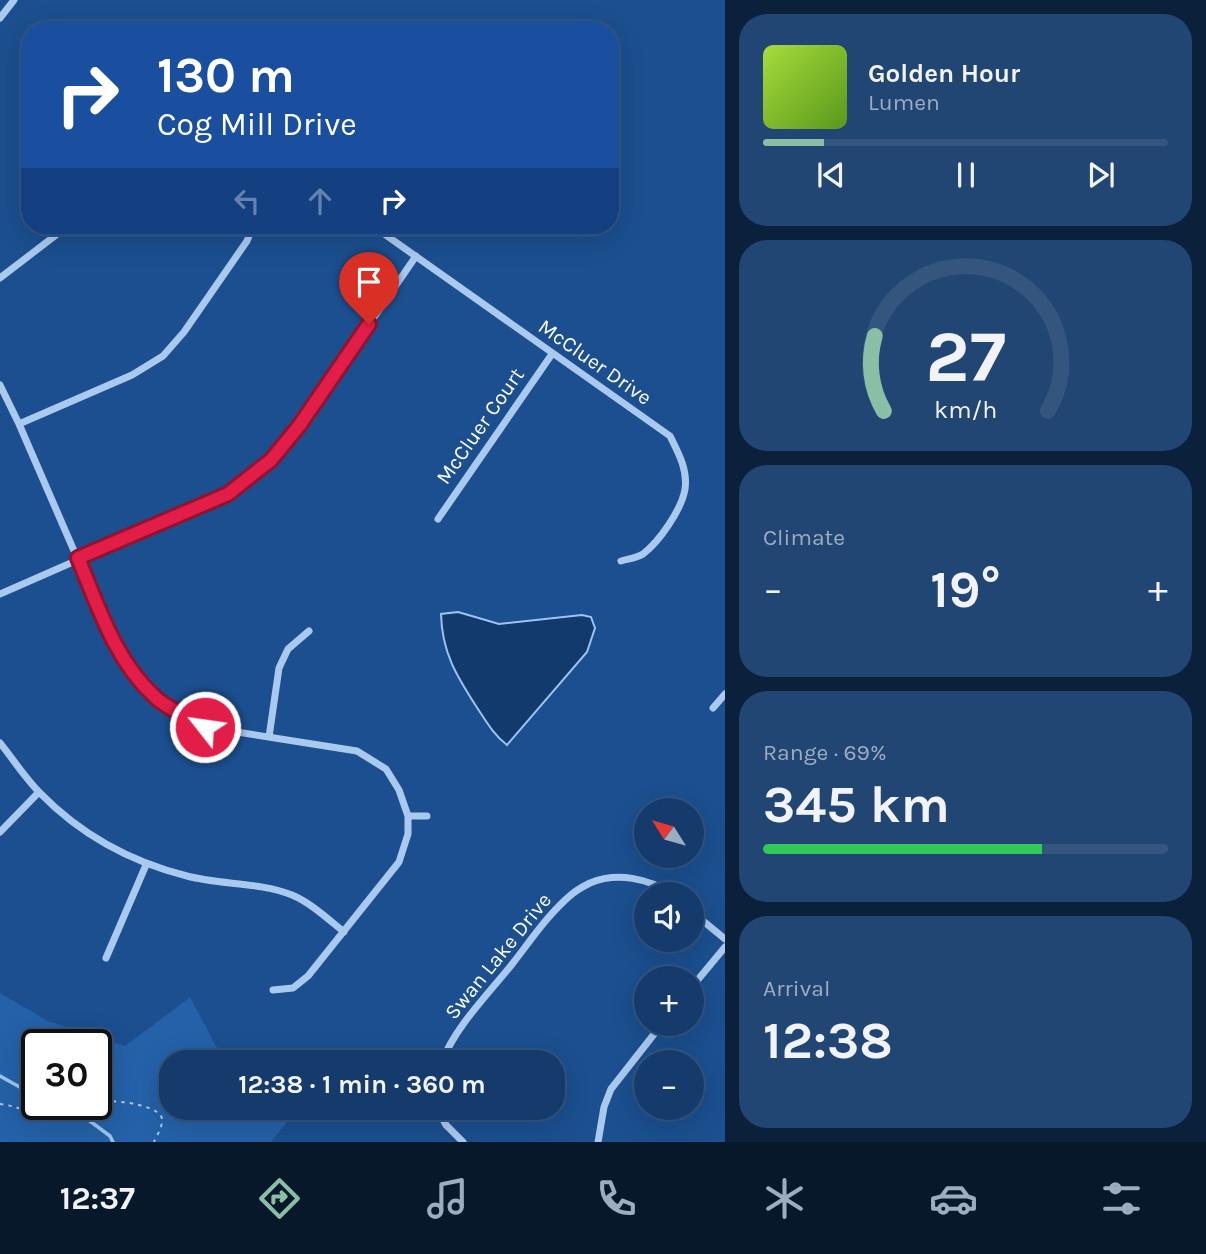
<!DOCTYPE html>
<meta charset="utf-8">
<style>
body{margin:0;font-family:Karla,sans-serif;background:#214673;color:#f1f3f6;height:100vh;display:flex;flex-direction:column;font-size:26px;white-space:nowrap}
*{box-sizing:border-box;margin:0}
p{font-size:23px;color:#9dadc1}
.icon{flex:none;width:38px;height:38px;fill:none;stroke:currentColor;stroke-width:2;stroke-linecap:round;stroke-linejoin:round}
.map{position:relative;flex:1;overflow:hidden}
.details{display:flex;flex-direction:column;gap:14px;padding:14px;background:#0b203b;width:481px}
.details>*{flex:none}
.guide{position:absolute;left:21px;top:21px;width:598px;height:214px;border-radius:28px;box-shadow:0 7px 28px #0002,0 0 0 2px #33557e;background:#1a4fa0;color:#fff;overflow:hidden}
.needle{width:46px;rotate:307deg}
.tools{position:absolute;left:634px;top:798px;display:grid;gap:14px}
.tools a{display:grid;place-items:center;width:70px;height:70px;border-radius:50%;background:#143b6b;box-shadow:0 7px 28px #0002,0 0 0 2px #33557e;font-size:35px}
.speed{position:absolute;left:21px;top:1029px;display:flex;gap:14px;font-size:35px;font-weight:700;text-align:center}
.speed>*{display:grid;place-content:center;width:91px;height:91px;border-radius:50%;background:#143b6b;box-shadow:0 7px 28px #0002,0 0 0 2px #33557e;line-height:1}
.speed .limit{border:4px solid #111;border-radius:10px;background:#fff;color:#111}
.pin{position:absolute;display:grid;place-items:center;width:60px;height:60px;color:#fff;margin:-72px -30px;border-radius:50% 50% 50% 0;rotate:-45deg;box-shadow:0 0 7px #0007}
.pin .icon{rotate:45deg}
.me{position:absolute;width:77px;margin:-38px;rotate:300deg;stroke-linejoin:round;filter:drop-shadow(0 0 5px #0008)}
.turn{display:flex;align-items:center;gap:24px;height:147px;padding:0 21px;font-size:32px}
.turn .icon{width:91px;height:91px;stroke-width:2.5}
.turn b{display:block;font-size:49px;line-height:60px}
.lanes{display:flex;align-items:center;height:66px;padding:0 21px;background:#0003;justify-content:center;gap:35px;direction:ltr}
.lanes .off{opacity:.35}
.big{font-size:52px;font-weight:700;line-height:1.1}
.details .widget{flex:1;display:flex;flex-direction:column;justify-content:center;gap:10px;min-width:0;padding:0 24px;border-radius:28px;background:#214673}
.details .dial{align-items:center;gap:0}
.dial svg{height:182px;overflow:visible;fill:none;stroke:#33557e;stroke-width:7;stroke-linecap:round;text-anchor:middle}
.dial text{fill:#f1f3f6;stroke:none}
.song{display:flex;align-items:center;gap:21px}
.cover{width:84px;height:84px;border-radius:10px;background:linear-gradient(135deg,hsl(80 70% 55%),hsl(90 70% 35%))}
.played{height:7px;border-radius:4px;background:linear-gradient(90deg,#8abfa5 15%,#33557e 15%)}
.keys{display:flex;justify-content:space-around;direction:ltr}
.heat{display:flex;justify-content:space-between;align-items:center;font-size:38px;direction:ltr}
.charge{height:10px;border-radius:5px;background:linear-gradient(90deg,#34c759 69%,#33557e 0)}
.trip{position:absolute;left:159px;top:1050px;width:406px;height:70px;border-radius:28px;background:#143b6b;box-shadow:0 7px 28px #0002,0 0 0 2px #33557e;font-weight:700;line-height:70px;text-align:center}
.tabs{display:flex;height:112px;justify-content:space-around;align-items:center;background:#08182b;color:#9dadc1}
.tabs .icon{width:49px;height:49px}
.tabs .on{color:#8abfa5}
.tabs b{font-size:32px;color:#f1f3f6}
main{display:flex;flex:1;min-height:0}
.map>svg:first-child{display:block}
.green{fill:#2461a8;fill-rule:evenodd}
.water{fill:#123a6d;stroke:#9cc4f0;stroke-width:2}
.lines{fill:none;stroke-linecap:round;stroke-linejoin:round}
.stream{stroke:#9cc4f0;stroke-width:3.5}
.path{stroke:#a9c9ee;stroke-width:2;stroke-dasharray:3.5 5;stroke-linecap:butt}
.street{stroke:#a9c9ee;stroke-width:7}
.route-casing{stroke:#92132f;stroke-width:18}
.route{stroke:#e11d48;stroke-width:12}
.labels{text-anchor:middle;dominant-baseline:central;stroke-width:7;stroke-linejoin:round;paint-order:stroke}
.street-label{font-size:21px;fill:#fff;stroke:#1b4f8f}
</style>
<main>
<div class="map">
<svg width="725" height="1142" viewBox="0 0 725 1142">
<rect width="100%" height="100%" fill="#1b4f8f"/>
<!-- green -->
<path class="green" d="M0 993 48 1021 125 1046 190 997 217 1048 239 1062H172V1108H298L271 1142H0ZM37 1045H96V1104H37Z"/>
<!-- water -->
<path class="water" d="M458 612 499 624 582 615 591 617 595 628 587 652 507 745C493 734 486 721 476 706 456 675 442 652 441 614Z"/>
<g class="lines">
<!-- stream -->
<path class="stream" d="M0 1076 25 1090 37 1092
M67 1104 110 1136 113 1142"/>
<!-- path -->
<path class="path" d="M96 1103C107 1098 154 1104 161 1116 165 1123 157 1135 154 1142
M0 1104C22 1106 56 1125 74 1119
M90 1107 94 1104"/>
<!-- street -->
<path class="street" d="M0 18 14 0
M373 226 670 436C678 452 688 470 685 489 682 509 659 542 643 554 637 558 628 559 621 561
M0 278 56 235
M0 385 19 424 114 643 136 677 156 698 205 727 357 751 386 769 399 790 408 816V834L399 862 308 976 293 988 273 990
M19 424 132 375 163 356 184 332 247 241 253 226
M438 519 552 354
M0 594 228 494 271 460 299 427 416 256
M713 708 725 694
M269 737 279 668 288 649 309 631
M0 743C13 759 25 778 40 793 80 834 131 862 187 876 221 885 259 882 292 895 311 903 328 919 344 932
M408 816H427
M0 832 39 792
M691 911 725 939
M106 958 146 865
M691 988 725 947
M442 1062C454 1028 490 992 513 963 531 940 549 913 572 894 577 890 584 886 590 883 617 872 648 878 672 894
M437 1108 446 1125 463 1142
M406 1110 416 1108
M598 1142 604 1107 611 1089 662 1024"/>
</g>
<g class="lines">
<!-- route casing -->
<g class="route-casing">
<path id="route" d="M205 727C189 717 167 709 154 696 115 660 98 606 78 558L228 494 271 460 299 426 369 324"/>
</g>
<!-- route -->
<use href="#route" class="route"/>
</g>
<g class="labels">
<!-- street labels -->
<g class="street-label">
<text transform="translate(595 362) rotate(35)">McCluer Drive</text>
<text transform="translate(480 426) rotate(-55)">McCluer Court</text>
<text transform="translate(498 956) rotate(-51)">Swan Lake Drive</text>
</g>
</g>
</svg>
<div class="tools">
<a><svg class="needle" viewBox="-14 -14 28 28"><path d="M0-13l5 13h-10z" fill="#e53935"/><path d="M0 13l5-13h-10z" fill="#9dadc1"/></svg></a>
<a><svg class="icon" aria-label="sound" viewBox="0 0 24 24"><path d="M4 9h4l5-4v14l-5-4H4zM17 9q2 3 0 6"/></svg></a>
<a>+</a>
<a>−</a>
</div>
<div class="speed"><div class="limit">30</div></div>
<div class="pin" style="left:369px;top:324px;background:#d93025"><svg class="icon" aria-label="arrive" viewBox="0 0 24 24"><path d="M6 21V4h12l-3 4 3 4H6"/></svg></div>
<svg class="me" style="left:205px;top:727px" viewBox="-20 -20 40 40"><circle r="17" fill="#e11d48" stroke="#fff" stroke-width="3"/><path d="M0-11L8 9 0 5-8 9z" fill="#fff"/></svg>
<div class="trip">12:38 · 1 min · 360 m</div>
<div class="guide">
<div class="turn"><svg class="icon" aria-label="right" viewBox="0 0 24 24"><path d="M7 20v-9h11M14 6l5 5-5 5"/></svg><div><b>130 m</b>Cog Mill Drive</div></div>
<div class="lanes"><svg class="icon off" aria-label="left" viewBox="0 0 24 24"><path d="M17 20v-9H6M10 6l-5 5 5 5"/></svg><svg class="icon off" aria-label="ahead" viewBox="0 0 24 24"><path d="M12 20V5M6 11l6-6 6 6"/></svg><svg class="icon" aria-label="right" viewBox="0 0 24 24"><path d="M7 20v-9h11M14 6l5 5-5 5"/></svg></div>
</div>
</div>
<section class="details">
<div class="widget">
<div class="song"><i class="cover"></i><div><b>Golden Hour</b><p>Lumen</p></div></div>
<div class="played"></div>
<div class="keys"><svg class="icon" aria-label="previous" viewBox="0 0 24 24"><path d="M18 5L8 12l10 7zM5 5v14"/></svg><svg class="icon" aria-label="pause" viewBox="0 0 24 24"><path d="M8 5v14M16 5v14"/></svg><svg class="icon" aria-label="next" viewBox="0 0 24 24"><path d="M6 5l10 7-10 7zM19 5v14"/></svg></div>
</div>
<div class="widget dial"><svg viewBox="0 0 100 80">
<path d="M14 69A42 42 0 1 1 86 69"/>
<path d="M14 69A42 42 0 0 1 10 36" stroke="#8abfa5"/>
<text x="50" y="56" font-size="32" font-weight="700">27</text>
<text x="50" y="72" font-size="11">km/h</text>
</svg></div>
<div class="widget"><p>Climate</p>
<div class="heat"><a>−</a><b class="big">19°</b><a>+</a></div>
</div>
<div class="widget"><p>Range · 69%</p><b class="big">345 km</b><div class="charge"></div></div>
<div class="widget"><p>Arrival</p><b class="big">12:38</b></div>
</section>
</main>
<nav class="tabs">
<b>12:37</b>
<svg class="icon on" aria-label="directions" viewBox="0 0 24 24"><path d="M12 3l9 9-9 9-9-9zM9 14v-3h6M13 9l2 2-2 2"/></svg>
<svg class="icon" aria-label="music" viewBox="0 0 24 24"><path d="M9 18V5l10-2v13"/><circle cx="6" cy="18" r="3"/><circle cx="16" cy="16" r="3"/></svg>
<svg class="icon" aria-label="phone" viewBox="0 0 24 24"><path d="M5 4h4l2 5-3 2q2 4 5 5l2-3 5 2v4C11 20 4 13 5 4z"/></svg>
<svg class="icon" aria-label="climate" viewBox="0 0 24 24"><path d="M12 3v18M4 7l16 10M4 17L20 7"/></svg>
<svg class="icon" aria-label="car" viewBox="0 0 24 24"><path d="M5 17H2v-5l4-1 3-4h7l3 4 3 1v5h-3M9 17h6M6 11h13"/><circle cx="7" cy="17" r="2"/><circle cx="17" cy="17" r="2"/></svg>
<svg class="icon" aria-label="filters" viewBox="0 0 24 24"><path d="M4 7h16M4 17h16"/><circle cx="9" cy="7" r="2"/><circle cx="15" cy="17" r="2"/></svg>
</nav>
